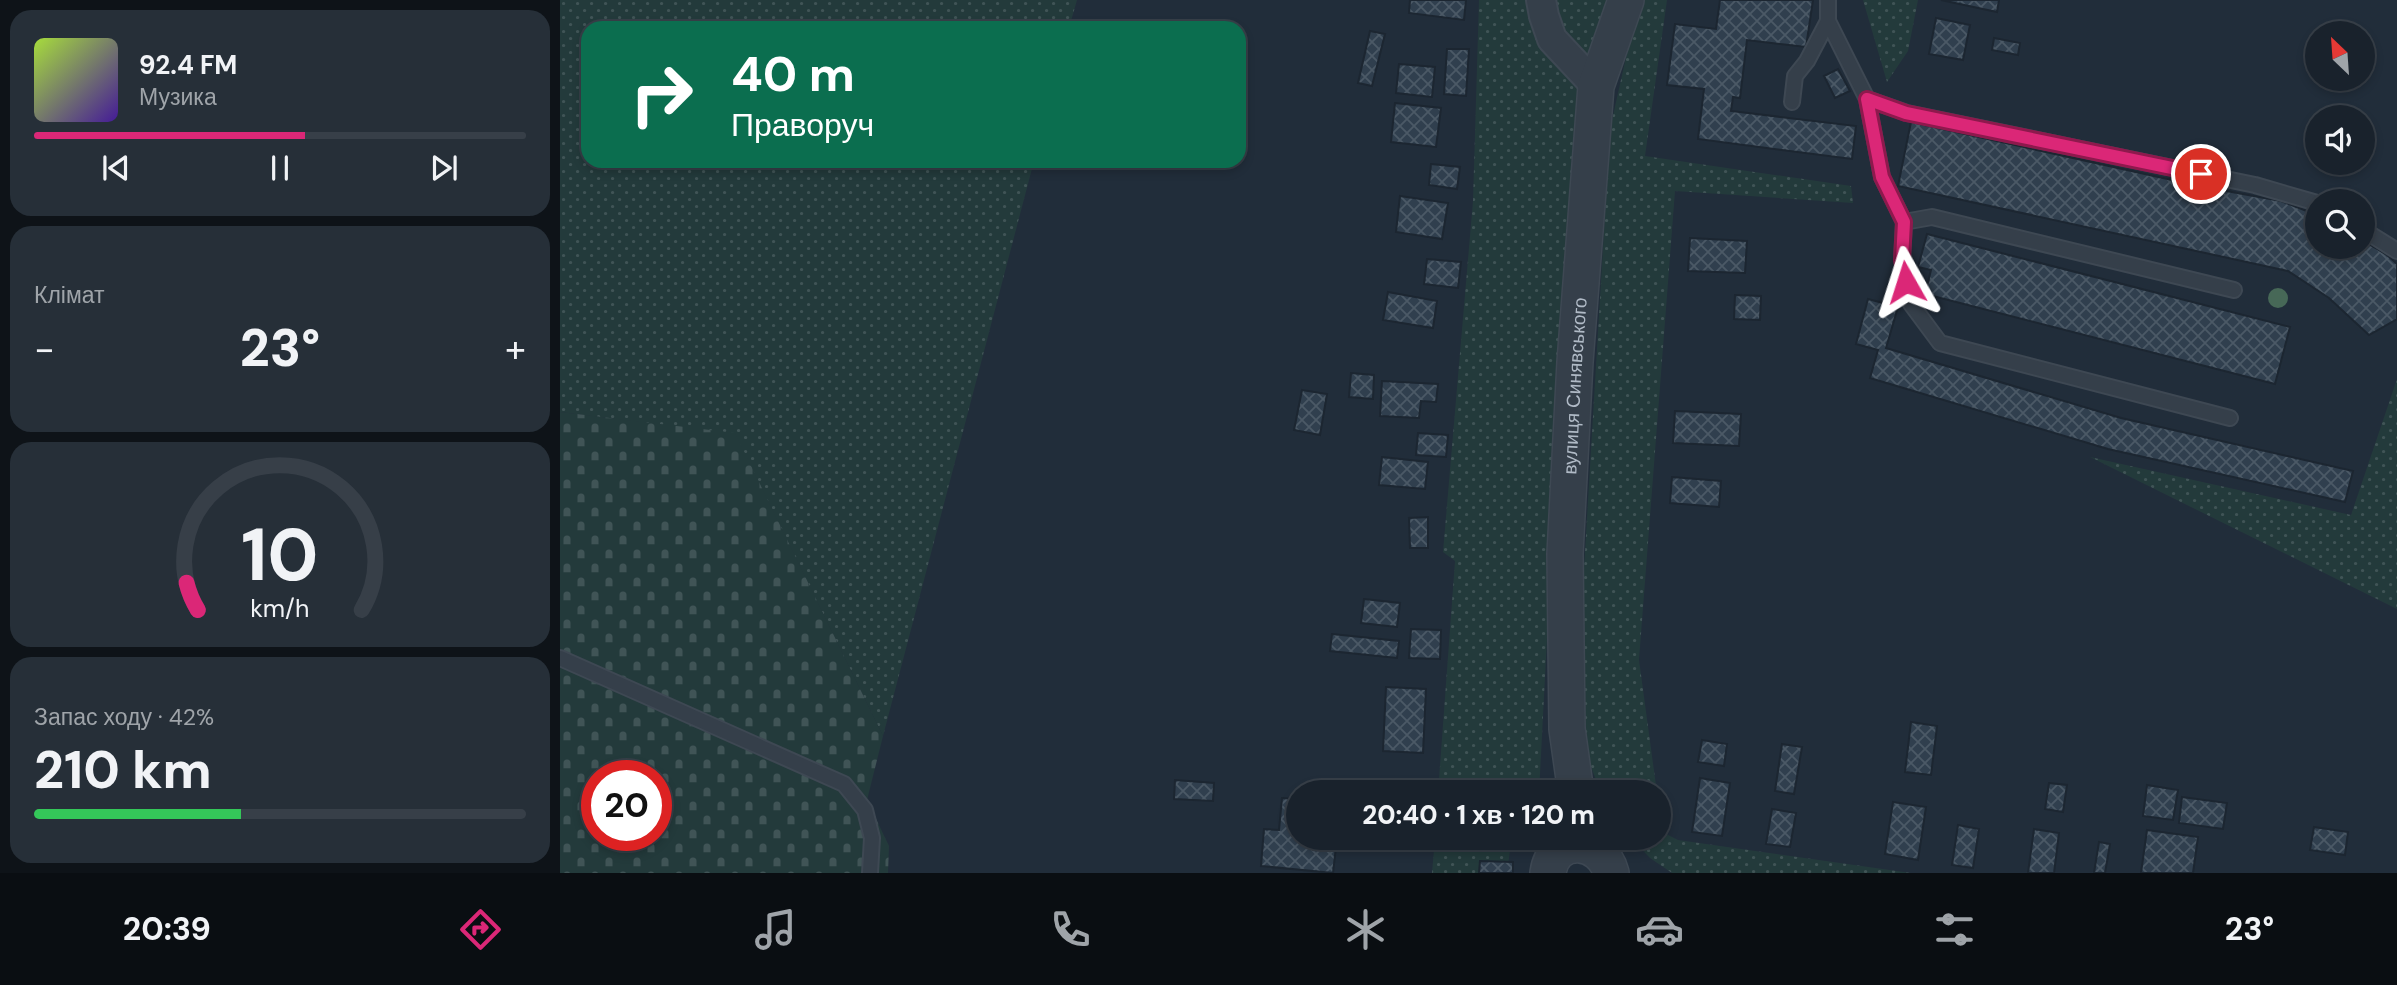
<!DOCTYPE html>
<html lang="uk">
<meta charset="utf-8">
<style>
body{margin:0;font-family:"DM Sans",sans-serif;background:#262f38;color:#f1f3f6;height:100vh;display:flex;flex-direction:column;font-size:26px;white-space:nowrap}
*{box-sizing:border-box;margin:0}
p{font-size:23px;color:#9fa4a9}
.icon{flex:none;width:38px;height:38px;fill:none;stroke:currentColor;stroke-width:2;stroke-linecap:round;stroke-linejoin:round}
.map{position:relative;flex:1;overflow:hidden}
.panel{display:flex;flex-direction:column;gap:10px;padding:10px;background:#0e1318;width:560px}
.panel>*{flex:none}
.guide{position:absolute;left:21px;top:21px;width:665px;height:147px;border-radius:21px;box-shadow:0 4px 10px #0003,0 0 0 2px #373f48;background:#0b6e4f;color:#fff;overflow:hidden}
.needle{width:46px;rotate:335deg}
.fabs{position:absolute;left:1745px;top:21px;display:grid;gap:14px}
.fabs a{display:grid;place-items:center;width:70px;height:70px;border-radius:50%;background:#19222c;box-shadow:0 4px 10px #0003,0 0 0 2px #373f48;font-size:35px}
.speed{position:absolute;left:21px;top:760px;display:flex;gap:14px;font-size:35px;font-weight:700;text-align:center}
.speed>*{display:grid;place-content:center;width:91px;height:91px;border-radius:50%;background:#19222c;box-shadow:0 4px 10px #0003,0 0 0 2px #373f48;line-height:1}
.speed .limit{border:10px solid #d22;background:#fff;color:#111}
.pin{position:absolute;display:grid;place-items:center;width:60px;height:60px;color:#fff;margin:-30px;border:4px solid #fff;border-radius:50%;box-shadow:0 2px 7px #0007}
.me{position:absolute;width:77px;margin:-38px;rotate:354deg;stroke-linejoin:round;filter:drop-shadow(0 0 5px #0008)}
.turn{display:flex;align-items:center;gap:24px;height:147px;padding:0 35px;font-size:32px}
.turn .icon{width:91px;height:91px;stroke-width:2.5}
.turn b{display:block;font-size:49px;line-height:60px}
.big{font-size:52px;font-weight:800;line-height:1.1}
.panel .widget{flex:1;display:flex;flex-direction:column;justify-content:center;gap:10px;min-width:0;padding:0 24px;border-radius:21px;background:#262f38}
.panel .dial{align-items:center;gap:0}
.dial svg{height:182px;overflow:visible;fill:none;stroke:#373f48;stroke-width:7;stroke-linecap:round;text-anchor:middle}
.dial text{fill:#f1f3f6;stroke:none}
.song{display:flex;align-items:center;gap:21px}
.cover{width:84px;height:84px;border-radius:10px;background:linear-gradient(135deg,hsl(80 70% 55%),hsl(260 70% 35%))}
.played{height:7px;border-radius:4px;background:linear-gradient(90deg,#db2777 55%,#373f48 55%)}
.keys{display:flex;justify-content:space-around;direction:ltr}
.heat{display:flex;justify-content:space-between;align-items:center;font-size:38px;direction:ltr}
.charge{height:10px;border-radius:5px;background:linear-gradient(90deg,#34c759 42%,#373f48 0)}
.trip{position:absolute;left:726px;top:780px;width:385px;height:70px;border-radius:35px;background:#19222c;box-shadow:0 4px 10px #0003,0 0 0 2px #373f48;font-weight:800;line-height:70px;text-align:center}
.tabs{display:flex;height:112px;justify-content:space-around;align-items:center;background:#0a0e12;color:#9fa4a9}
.tabs .icon{width:49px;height:49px}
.tabs .selected{color:#db2777}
.tabs b{font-size:32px;color:#f1f3f6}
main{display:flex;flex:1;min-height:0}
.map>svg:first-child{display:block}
.grass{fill:url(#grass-dots)}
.cemetery{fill:url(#cemetery-stones);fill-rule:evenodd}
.building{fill:url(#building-cross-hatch);stroke:#1c2631;stroke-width:2}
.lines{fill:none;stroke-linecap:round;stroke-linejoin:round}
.service-casing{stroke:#3e4853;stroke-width:18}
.minor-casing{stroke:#3e4853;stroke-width:32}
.tertiary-casing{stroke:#3e4853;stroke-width:38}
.service{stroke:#353f4a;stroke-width:14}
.minor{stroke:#353f4a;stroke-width:28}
.tertiary{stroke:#353f4a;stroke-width:35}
.tree{fill:#476857}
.route-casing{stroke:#8e194d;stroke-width:18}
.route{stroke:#db2777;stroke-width:12}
.labels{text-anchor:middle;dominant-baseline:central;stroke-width:7;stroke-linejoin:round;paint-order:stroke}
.street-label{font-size:19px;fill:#b0bac6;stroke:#1a242f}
</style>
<main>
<section class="panel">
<div class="widget">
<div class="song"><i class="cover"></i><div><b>92.4 FM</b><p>Музика</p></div></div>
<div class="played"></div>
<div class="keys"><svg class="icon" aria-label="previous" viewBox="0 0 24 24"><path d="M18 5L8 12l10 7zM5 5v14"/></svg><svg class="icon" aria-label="pause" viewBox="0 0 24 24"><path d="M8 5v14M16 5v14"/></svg><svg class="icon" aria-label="next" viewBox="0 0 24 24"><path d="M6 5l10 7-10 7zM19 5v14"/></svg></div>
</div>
<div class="widget"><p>Клімат</p>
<div class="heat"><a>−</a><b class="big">23°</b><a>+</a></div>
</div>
<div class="widget dial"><svg viewBox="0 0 100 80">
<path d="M14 69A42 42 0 1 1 86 69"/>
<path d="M14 69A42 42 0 0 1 9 57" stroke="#db2777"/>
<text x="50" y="56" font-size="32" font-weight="700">10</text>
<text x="50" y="72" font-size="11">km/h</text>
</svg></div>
<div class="widget"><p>Запас ходу · 42%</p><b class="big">210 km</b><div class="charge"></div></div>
</section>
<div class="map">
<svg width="1837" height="873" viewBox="0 0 1837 873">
<defs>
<pattern id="grass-dots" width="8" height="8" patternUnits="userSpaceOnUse" patternTransform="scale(1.75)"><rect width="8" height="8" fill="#233a3b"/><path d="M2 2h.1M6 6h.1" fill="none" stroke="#405456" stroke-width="1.8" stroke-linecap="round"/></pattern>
<pattern id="cemetery-stones" width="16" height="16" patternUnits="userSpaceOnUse" patternTransform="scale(1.75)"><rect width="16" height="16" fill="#233a3b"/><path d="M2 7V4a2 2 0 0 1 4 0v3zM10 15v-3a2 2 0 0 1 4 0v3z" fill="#405456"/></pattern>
<pattern id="building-cross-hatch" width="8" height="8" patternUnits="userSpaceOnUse" patternTransform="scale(1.75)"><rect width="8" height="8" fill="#303f4e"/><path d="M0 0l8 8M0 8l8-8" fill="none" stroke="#4b5966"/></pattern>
</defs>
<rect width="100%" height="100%" fill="#212d3a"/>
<!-- grass -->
<path class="grass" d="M0 0H517L509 28H28V161H474L323 736 175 434 0 412Z
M919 0H971C991 36 1026 82 1022 125 1021 135 1015 146 1012 156L979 793H878L895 561 883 552 913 201Z
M992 0H1050L1035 52 1026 58 1000 27Z
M1082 0H1107L1085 156 1291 186 1293 203 1115 191 1079 660 1097 793H1041L1023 746 1018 670 1050 129 1069 44Z
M1303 0H1358L1348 51 1327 82Z
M1837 379V609L1530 457 1791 515Z
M1099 810 1102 832 1118 840 1351 873H1112L1090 858 1071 838H1099Z
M875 838H958L950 850 947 873H872Z"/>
<!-- cemetery -->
<path class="cemetery" d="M0 412 175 433 323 736 307 800 329 846 328 873H0ZM37 775H96V835H37Z"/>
<!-- building -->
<path class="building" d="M850 0H906L904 20 849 13Z
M1160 0H1253L1246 47 1187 40 1180 98 1173 97 1171 111 1296 126 1292 159 1138 139 1144 89 1107 85 1115 24 1156 29Z
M1381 0H1439L1437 12Z
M1376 18 1410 25 1403 60 1369 54Z
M810 31 825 34 812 86 798 83Z
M1434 38 1460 43 1458 55 1432 50Z
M887 49H909L906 96 884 94Z
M839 64 875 67 872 97 836 93Z
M1278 69 1290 91 1275 98 1264 76Z
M835 103 881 108 876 147 831 142Z
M1351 122 1639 186 1721 201 1757 215V247H1802V240L1827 255 1837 264V319L1809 335 1769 298 1728 271 1338 186Z
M871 164 900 167 897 189 869 185Z
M840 196 888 203 882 239 836 232Z
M1367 234 1730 327 1715 384 1365 294 1371 270 1358 267Z
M1130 238 1187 241 1185 273 1128 271Z
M867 259 901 262 898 288 864 284Z
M828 292 877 301 873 328 823 320Z
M1175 295 1201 296 1200 320 1174 319Z
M1308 299 1338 307 1326 348 1561 418 1793 471 1785 502 1548 449 1310 378 1318 350 1296 344Z
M791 373 814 375 813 399 789 397Z
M822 381 878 384 876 402 861 401 859 418 820 416Z
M742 390 767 394 760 435 734 430Z
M1115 411 1181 414 1179 446 1113 443Z
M858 433 888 435 886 457 856 455Z
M822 457 868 462 865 489 819 485Z
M1112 477 1161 481 1159 507 1110 503Z
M868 517V548H850L849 518Z
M804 599 840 603 837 627 801 623Z
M851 629 881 630 880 659 849 658Z
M772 634 839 641 837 658 770 651Z
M826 687 866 689 863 753 823 751Z
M1351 722 1377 726 1371 775 1345 772Z
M1142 740 1167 744 1164 766 1138 762Z
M1222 744 1242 747 1234 794 1215 791Z
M1140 778 1170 783 1162 836 1132 832Z
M615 780 654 783 653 801 614 799Z
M1489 783 1507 785 1503 812 1485 809Z
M1587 785 1618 790 1613 820 1583 816Z
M1622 797 1667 803 1663 829 1619 823Z
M722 798 738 799V838H777L773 873 701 866 704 829 719 830Z
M1333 802 1366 807 1358 860 1325 854Z
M1212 809 1236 813 1230 847 1206 844Z
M1398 825 1419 829 1413 868 1392 865Z
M1754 827 1788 832 1785 855 1750 850Z
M1474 829 1499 833 1494 873H1468Z
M1587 830 1638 837 1633 873H1581Z
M1539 842 1550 844 1545 873H1534Z
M920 861 953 862V873H919Z"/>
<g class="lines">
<!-- service casing -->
<g class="service-casing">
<path id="service" d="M1268 0V21L1307 99 1322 177 1344 222 1342 260 1351 304 1380 343 1670 418
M1307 99 1347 113 1695 185 1757 203
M1232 102 1235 76 1247 61 1268 21
M1344 222 1372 217 1674 290
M1802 229 1837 251
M0 658 284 784 305 810 312 838 310 873"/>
</g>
<!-- minor casing -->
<g class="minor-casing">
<path id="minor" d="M981 0 984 16 992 39 1036 86"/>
</g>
<!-- tertiary casing -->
<g class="tertiary-casing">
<g id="tertiary">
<path id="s1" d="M1016 793 1007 729 1005 554 1015 362 1036 86 1066 0"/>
<path d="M988 873C993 834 1042 837 1051 873"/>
</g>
</g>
<!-- service -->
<use href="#service" class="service"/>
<!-- minor -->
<use href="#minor" class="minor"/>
<!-- tertiary -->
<use href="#tertiary" class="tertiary"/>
</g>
<!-- trees -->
<circle class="tree" cx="1718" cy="298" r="10"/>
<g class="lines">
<!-- route casing -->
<g class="route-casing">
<path id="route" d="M1346 282 1342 260 1344 222 1322 177 1307 99 1346 113 1641 174"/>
</g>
<!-- route -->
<use href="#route" class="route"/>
</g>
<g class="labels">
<!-- street labels -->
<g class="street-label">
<text stroke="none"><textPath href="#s1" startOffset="408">вулиця Синявського</textPath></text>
</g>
</g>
</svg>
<div class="fabs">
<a><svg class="needle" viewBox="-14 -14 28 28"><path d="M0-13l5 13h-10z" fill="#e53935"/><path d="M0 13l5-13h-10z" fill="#9fa4a9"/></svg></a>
<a><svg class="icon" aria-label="sound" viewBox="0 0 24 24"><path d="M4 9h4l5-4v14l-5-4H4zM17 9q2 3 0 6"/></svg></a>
<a><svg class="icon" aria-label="search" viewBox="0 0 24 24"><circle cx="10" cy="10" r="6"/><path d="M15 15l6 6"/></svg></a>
</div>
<div class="speed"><div class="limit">20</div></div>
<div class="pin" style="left:1641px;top:174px;background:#d93025"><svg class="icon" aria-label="arrive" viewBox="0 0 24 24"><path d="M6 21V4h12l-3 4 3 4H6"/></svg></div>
<svg class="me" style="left:1346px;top:282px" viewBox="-20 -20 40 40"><path d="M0-17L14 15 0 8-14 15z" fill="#db2777" stroke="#fff" stroke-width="4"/></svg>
<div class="trip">20:40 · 1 хв · 120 m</div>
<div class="guide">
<div class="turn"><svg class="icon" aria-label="right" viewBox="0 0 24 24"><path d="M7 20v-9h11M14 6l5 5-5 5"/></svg><div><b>40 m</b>Праворуч</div></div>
</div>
</div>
</main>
<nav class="tabs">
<b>20:39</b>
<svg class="icon selected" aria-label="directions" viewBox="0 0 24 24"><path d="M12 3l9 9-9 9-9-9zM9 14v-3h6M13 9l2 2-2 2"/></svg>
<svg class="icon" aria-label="music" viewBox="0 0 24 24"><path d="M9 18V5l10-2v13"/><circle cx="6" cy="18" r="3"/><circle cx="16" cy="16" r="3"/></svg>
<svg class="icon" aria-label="phone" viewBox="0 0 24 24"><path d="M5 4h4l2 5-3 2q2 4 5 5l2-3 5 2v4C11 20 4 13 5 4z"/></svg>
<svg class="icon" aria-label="climate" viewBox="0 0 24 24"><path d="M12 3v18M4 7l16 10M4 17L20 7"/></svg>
<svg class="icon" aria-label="car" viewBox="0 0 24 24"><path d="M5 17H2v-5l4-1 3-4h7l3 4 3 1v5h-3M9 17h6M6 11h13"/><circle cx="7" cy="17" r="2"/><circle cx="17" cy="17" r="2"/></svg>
<svg class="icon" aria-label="filters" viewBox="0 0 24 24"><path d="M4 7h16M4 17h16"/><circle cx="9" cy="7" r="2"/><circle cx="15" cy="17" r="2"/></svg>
<b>23°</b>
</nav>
